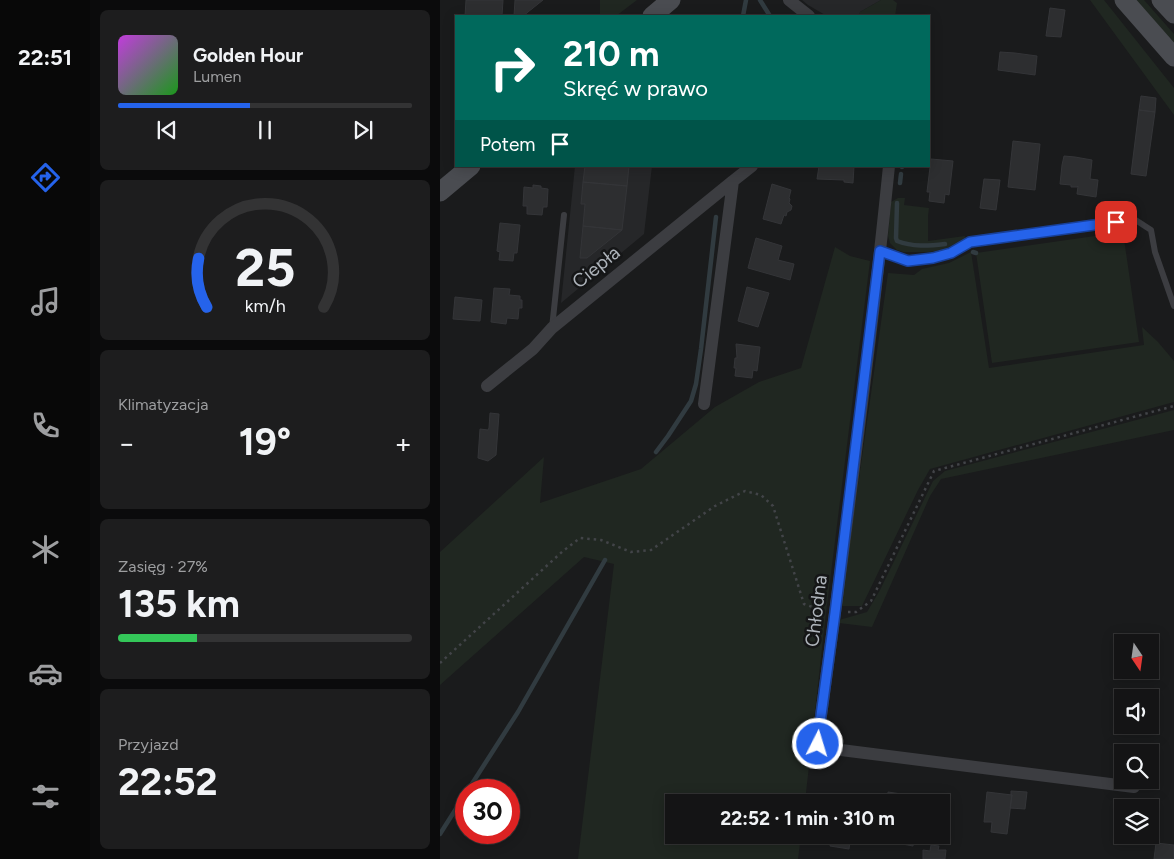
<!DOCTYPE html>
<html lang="pl">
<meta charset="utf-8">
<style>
body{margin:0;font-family:Figtree,sans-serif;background:#1d1d1e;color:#f1f3f6;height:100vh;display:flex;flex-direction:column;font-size:19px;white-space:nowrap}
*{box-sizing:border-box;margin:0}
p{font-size:16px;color:#9d9ea0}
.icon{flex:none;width:28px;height:28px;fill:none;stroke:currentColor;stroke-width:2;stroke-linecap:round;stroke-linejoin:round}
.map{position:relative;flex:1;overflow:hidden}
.drawer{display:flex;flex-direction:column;gap:10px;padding:10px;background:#0b0b0c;width:350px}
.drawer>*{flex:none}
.guide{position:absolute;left:15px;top:15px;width:475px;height:152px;border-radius:0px;box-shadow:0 2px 12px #0003,0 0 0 1px #333334;background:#00695c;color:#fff;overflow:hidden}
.needle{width:32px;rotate:167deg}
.fabs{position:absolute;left:674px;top:634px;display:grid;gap:10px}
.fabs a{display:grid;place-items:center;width:45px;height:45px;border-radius:0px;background:#141415;box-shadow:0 2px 12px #0003,0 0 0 1px #333334;font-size:25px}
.speed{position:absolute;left:15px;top:779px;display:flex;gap:10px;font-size:25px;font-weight:700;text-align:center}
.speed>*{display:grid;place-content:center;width:65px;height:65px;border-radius:50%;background:#141415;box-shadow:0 2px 12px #0003,0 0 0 1px #333334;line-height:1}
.speed .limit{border:8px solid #d22;background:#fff;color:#111}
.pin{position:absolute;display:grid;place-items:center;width:42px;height:42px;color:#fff;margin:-21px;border-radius:10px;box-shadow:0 2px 8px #0006}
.me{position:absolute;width:55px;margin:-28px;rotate:5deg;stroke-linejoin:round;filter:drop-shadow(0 0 4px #0008)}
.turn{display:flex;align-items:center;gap:18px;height:105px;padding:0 25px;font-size:22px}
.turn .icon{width:65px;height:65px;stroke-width:2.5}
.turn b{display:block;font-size:35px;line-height:42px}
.then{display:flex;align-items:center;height:48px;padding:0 25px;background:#0003;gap:10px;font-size:19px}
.big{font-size:38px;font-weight:700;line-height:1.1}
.drawer .card{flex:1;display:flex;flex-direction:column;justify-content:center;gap:8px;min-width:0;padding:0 18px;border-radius:8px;background:#1d1d1e}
.drawer .dial{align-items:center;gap:0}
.dial svg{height:130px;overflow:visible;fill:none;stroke:#333334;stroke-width:7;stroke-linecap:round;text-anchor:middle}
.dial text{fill:#f1f3f6;stroke:none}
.song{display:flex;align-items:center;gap:15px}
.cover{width:60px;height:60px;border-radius:8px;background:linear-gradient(135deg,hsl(290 70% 55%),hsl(120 70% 35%))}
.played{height:5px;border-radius:2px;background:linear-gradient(90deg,#2563eb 45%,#333334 45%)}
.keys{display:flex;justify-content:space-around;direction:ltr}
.heat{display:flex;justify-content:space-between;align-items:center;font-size:28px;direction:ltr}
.charge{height:8px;border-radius:4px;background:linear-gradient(90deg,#34c759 27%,#333334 0)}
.trip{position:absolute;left:225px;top:794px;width:285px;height:50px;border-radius:0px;background:#141415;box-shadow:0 2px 12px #0003,0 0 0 1px #333334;font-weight:700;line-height:50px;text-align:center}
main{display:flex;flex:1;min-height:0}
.menu{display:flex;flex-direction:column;width:90px;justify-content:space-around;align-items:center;background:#080808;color:#9d9ea0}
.menu .icon{width:35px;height:35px}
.menu .on{color:#2563eb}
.menu b{font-size:22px;color:#f1f3f6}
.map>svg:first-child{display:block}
.built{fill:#262729}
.green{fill:#202721}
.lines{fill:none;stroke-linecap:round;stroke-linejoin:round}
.stream{stroke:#313b40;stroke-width:4.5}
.building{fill:#2d2e30;stroke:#343538}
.path{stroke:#424448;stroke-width:2.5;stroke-dasharray:2.5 4;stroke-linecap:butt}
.lane{stroke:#3c3d41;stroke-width:6}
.street{stroke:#3c3d41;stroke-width:12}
.secondary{stroke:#4a4c51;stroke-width:19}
.route-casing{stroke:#184099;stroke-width:12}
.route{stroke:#2563eb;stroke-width:9}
.labels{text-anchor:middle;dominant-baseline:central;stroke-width:5;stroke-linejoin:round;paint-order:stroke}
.street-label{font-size:19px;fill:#aeb4bb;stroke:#151617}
</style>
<main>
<nav class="menu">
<b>22:51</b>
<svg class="icon on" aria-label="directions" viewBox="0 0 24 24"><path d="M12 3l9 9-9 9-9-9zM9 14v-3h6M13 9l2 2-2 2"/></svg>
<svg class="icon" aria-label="music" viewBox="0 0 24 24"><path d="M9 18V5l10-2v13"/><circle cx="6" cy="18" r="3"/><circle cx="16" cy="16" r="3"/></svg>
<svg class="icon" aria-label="phone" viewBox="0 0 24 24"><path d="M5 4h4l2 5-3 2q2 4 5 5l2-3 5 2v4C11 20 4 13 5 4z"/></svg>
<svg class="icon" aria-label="climate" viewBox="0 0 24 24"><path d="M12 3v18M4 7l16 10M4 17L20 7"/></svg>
<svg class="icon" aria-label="car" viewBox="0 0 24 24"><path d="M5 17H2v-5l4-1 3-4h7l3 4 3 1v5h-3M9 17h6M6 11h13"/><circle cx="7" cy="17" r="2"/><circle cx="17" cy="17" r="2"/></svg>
<svg class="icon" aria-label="filters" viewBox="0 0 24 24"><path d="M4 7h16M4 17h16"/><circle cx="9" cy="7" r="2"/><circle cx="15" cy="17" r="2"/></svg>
</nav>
<section class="drawer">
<div class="card">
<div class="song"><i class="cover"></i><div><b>Golden Hour</b><p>Lumen</p></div></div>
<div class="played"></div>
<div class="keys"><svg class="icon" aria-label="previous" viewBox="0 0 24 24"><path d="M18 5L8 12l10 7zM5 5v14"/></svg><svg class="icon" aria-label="pause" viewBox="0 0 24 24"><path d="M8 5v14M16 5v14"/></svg><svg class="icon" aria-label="next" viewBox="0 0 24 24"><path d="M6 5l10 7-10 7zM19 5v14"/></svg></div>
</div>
<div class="card dial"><svg viewBox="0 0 100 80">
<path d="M14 69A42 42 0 1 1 86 69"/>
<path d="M14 69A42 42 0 0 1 9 39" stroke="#2563eb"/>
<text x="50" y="56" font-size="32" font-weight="700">25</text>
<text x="50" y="72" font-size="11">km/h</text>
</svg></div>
<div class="card"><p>Klimatyzacja</p>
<div class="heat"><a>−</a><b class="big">19°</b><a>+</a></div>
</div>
<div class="card"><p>Zasięg · 27%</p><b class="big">135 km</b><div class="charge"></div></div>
<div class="card"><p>Przyjazd</p><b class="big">22:52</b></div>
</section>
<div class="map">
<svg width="734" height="859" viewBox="0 0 734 859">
<rect width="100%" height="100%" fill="#1a1b1c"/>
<!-- built -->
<path class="built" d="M362 0H441L420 12 419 16H387L368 5Z
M135 166H212L204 234 121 303Z"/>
<!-- green -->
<path class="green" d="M160 0H197L176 16H160Z
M441 0H453L457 3 455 16H419L420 12Z
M650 0H664L734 88V115Z
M696 0H704L734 34V43Z
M458 198H465L464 205 489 208 488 216V241L525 236V239L503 250 489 252H463L457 250 450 243 448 236 451 202Z
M683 232 699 342 552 363 536 253Z
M395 247 410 256 430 261 385 621 365 802H234V835H361L358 859H138L174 564 144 557 0 685V552L104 457 100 503 201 469 275 407 319 382 361 368Z
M531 252 549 368 704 345 702 327 718 342 734 361V402L490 469 478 490 422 606H401L448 273 474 275 482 269 509 263Z
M734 410V430L501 479 490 496 432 627 399 623V620L427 612 440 590 493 481 505 471Z"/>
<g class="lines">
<!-- stream -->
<path class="stream" d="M320 0 330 16
M303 16 306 0
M462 167V166
M460 183 461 174
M457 203 456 238 457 241C473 247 488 246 505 244
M533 252 536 253
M216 452 228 436 251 401 256 384 261 349 276 217
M28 790 78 712 165 560
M0 834 26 793"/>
</g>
<!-- building -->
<path class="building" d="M26 0H63L62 16H25Z
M75 0H103L83 16H74Z
M610 8 625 10 621 37 606 36Z
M560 52 575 53 597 56 595 75 558 70Z
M701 96 716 98 715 112 699 110Z
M699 110 715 112 706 176 691 174Z
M573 141 600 144 595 190 568 187Z
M624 156 635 157 652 160 650 179 658 180 656 197 637 194 638 186 637 187H631V185L620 184 622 165Z
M491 159 513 161 509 195 505 194 504 203 489 201 490 192H487Z
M145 166H189L187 186 143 182Z
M379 166H414L413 183 404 182V180L377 179Z
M544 179 560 180 556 210 540 208Z
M143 182 187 186 182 230 143 226 145 204H141Z
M332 184 351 190 349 198 350 199 349 203 352 206 351 210 347 212 346 216 344 215 341 224 323 219Z
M93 185 101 186V188L108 189 107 207H103L102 215 87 214V206H83L84 187 93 188Z
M60 223 80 225 77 253H74L73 261 59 260 60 252 57 251Z
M143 226 182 230 147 258H140Z
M316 238 342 246 338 260 354 264 350 280 308 268Z
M307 287 329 293 318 327 298 321Z
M54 288 70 289 69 295 80 296V300H82V308H79L78 319 67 318 66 324 51 322Z
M15 297 42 300 40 321 13 319Z
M296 344 320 347 317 371 313 370 312 378 295 376 296 368H294L295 358H297Z
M50 413 59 414 56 455 48 461 38 458 40 429 48 430 49 428Z
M571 791 587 792 585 809 570 808 572 795H571Z
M448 792 468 795 467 802H447Z
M547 792 572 795 567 834 551 832 552 822H544Z
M392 835H416L415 842 410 841 409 849 390 846Z
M455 835H478L477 840H474L473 846 457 843 458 837H455Z
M716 843 734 845V859H714Z
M491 845 499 846 498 850H506L505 859H483V850L490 851Z"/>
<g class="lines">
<!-- path -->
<path class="path" d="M408 612H416L431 601 494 471 734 406
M0 663 123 551 140 538 161 540 191 552 211 550 275 506 305 491 321 495 333 506 364 604 381 610"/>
<!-- lane -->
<path class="lane" d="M440 251 468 261 493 258 511 253 530 242 694 219 711 230 715 252 734 306
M112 328 124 215"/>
<!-- street -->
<path class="street" d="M349 0 369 16
M449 166C430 355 405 542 379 730L378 745 393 749 694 787
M47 386 93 349 112 328 293 181
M264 404 293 181 312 166"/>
<!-- secondary -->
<path class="secondary" d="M684 0 734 57
M721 0 734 14
M212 16 231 0
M0 192 31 166"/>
</g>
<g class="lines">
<!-- route casing -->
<g class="route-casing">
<path id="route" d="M378 744 379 730 395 613 440 251 468 261 493 258 511 253 530 242 676 222"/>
</g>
<!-- route -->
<use href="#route" class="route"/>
</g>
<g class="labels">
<!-- street labels -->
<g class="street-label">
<text transform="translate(156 267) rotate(-39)">Ciepła</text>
<text transform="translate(376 611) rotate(-83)">Chłodna</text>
</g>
</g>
</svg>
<div class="fabs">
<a><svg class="needle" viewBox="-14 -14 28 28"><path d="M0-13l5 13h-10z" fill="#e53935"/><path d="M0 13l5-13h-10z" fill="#9d9ea0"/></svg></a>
<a><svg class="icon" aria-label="sound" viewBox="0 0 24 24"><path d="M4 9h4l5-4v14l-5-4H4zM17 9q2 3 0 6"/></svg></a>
<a><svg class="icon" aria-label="search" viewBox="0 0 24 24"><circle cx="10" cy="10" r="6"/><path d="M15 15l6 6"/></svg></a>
<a><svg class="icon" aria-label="layers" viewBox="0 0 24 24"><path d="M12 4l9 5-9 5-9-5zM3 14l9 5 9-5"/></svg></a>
</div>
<div class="speed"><div class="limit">30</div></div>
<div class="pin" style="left:676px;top:222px;background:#d93025"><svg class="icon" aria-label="arrive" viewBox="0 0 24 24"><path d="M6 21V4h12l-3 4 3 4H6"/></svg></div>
<svg class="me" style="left:378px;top:744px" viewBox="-20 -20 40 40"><circle r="17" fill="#2563eb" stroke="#fff" stroke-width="3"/><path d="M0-11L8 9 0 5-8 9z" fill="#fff"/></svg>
<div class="trip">22:52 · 1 min · 310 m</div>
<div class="guide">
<div class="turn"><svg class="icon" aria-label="right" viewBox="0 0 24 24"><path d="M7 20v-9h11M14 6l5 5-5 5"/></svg><div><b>210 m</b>Skręć w prawo</div></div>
<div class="then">Potem<svg class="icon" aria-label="arrive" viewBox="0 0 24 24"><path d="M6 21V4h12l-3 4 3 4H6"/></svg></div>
</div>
</div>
</main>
